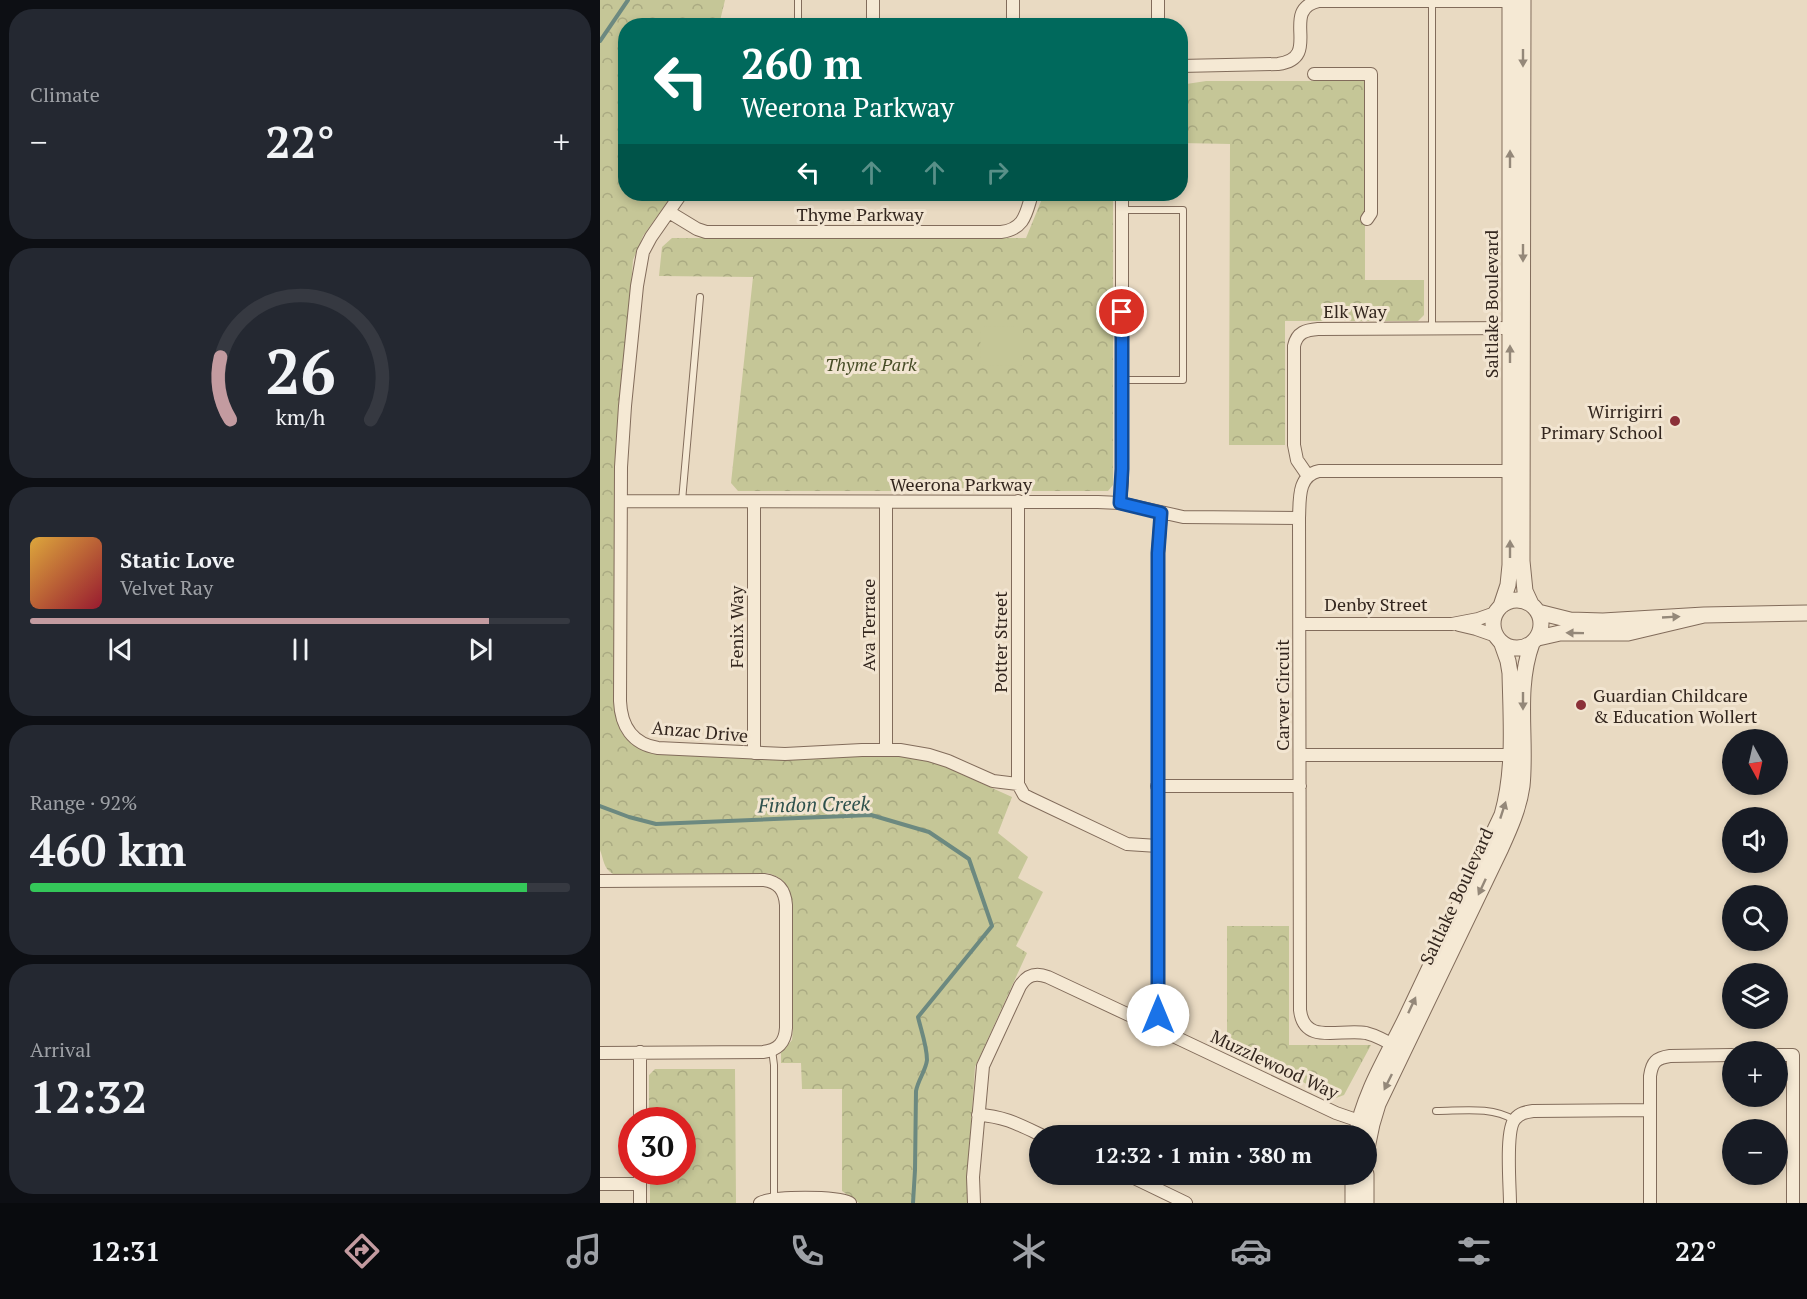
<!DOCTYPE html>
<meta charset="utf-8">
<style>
body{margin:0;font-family:"PT Serif",serif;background:#242831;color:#f1f3f6;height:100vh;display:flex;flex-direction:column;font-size:22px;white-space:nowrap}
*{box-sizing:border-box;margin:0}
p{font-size:20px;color:#9ea1a6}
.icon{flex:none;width:33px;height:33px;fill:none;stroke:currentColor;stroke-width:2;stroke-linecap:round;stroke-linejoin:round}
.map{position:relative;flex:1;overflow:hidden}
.sheet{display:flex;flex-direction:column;gap:9px;padding:9px;background:#0d0f14;width:600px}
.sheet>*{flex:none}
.hud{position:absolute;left:18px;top:18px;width:570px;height:183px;border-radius:24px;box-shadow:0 3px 9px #0003;background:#00695c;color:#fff;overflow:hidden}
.needle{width:39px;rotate:172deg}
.fabs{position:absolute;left:1122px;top:729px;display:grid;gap:12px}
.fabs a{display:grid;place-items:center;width:66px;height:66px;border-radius:50%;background:#171b24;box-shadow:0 3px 9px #0003;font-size:30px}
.speed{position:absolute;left:18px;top:1107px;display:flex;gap:12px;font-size:30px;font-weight:700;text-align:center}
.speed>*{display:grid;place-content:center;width:78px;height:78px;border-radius:50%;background:#171b24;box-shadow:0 3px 9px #0003;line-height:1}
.speed .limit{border:9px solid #d22;background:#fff;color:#111}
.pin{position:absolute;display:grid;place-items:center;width:51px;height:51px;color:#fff;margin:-26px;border:3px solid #fff;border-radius:50%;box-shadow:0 2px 6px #0007}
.me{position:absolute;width:66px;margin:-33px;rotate:0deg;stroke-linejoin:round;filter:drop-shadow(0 0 4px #0008)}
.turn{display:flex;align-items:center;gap:21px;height:126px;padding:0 24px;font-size:27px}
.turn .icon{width:78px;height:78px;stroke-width:2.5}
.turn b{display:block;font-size:42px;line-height:51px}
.lanes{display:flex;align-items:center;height:57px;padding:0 24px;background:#0003;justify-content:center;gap:30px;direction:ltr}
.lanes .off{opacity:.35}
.big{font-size:45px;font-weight:600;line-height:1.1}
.sheet .card{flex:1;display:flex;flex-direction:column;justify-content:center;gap:9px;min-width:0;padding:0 21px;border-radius:24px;background:#242831}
.sheet .dial{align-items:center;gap:0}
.dial svg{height:156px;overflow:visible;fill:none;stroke:#363941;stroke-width:7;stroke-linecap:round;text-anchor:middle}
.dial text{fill:#f1f3f6;stroke:none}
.song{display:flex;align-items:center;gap:18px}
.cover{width:72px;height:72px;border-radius:9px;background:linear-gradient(135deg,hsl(40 70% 55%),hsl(350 70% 35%))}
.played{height:6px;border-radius:3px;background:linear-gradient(90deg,#c39ba0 85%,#363941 85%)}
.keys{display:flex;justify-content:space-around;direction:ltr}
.heat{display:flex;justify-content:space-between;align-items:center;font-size:33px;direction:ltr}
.charge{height:9px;border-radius:4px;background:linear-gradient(90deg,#34c759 92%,#363941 0)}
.trip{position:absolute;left:429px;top:1125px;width:348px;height:60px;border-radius:30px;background:#171b24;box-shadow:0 3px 9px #0003;font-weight:600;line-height:60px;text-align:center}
.menu{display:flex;height:96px;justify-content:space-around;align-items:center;background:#090b0e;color:#9ea1a6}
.menu .icon{width:42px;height:42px}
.menu .current{color:#c39ba0}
.menu b{font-size:27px;color:#f1f3f6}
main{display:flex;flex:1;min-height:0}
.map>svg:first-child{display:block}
.park{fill:url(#park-crowns)}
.garden{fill:#c5c697}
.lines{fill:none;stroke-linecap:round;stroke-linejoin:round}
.stream{stroke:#6c8980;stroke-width:4}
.service-casing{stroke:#826c5b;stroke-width:8}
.minor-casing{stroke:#826c5b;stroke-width:14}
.tertiary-casing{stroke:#826c5b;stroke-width:17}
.service{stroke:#f5e9d4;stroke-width:6}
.minor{stroke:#f5e9d4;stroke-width:12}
.tertiary{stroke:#f5e9d4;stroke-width:15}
.oneway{fill:#948879}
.route-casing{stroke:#114b97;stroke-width:15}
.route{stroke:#1a73e8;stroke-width:10}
.poi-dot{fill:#8b3038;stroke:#f2e5d1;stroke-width:2}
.labels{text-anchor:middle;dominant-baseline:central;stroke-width:6;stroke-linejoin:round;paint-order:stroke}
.street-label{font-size:18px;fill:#33261e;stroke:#f2e5d1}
.park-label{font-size:18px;font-style:italic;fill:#474d26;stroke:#f2e5d1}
.poi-label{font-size:18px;fill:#33261e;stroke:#f2e5d1;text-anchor:end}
.water-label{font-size:20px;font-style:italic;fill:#2e514c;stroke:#f2e5d1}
</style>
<main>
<section class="sheet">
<div class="card"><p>Climate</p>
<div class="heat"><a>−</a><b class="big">22°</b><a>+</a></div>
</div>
<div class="card dial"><svg viewBox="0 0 100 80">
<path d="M14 69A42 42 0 1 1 86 69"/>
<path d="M14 69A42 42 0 0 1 9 37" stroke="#c39ba0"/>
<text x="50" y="56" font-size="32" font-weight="700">26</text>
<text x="50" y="72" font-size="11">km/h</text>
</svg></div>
<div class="card">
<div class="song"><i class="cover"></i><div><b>Static Love</b><p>Velvet Ray</p></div></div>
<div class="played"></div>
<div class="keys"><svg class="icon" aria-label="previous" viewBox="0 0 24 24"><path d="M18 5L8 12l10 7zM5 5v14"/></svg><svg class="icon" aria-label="pause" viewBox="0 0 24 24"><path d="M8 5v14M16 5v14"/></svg><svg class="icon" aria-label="next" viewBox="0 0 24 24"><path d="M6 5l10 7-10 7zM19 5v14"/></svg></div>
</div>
<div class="card"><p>Range · 92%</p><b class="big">460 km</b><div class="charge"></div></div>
<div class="card"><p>Arrival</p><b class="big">12:32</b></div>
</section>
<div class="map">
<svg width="1207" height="1203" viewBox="0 0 1207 1203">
<defs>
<pattern id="park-crowns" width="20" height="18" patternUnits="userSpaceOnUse" patternTransform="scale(1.5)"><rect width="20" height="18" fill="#c5c697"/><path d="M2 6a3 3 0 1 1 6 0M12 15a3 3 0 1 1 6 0" fill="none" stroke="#aaaa82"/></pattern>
</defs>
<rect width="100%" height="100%" fill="#e9dac2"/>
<!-- park -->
<path class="park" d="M0 0H125L119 25 26 26V194H73L43 236 33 260 25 363 15 704C17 731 25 744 50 753L296 754 330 760 412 797 398 833 428 857 418 878 443 892 416 946 427 953 375 1067 367 1187 370 1203H259L242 1191V1089H202L201 1063H181V1053L192 1040 193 1030 191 898C188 883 182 877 167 873L13 874C3 868 4 860 0 850Z
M606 81H765V280H824V315L818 321H685V445H629L630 144 581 143 580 85Z
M444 194H513V485L508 491H138L131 483 153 277 59 276 62 247 72 238H426Z
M627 926H689V1045H771L744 1095 736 1098 627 1046Z
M55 1069H135L136 1203H50V1172H82V1120H49V1075Z"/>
<!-- garden -->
<path class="garden" d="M380 326 423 327V366L381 365Z"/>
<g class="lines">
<!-- stream -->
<path class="stream" d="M0 41 28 0
M0 806 29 817 56 824 271 815 329 832 369 859 392 926 318 1017C321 1030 327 1046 327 1060 326 1070 318 1080 316 1091L315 1170 313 1203"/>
<!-- service casing -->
<g class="service-casing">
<path id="service" d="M198 0V26
M522 210H583V380H522
M832 328V1
M82 501 100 297
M172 1050 174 1065V1199
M836 1111C862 1111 891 1106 914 1120"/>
</g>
<!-- minor casing -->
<g class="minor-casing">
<path id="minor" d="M273 26V0
M413 26V0
M558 26V0
M580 66 678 64C724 58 678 10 719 1H917
M714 74H771V213L767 219
M81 194 51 237 43 252 37 286 25 406 21 467 20 701C21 726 32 744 58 748L185 754 262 750H300L329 755 348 761 393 781 418 784 424 795 430 798 527 844 558 846
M69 212 97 229 106 232H401C425 229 426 213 432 194
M708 476 697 460 694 445V346C697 332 706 330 718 329L919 328
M21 501 498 502 520 503 583 517 699 518
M154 502V753
M286 502V749
M520 503 522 482V194
M700 624H852L878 619 895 613
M859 625 876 629 896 636
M700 755H919
M418 784V501
M557 786H700
M0 881 164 880C179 882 185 891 186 905V1028C185 1043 178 1050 163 1052L0 1053
M558 1015V553L561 513
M800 1049C790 1043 778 1036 766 1033 741 1028 704 1046 700 1010L699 518C700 500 697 476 719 471H917
M40 1052V1120
M1178 1055H1193V1203
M378 1115C404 1116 420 1125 443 1136
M40 1172V1203
M526 1174 586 1203
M0 1184H40
M160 1203C174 1196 236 1196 250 1203
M374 1203 373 1177 383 1066 420 986C427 975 435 972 448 977L529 1015 543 1016 558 1015 562 1028 571 1035 736 1113 768 1124
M910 1203C910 1186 905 1130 915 1119 920 1113 926 1112 933 1111L1050 1110
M1050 1203V1076C1052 1062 1056 1058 1070 1056L1132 1055"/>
</g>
<!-- tertiary casing -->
<g class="tertiary-casing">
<path id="tertiary" d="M923 0 922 561 925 591 931 604
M893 624a24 24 0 1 1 48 0a24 24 0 1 1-48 0Z
M901 606 908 585 910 565V0
M1104 615 1207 613
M938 638 960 633H1028L1104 615 1003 621 970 620 938 612
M756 1136C764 1093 787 1057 806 1018 838 951 870 883 902 815 915 770 911 720 910 673L908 661 902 644
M766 1153 772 1124 778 1104 901 848C910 828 919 808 922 786 927 739 915 690 932 643
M766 1174V1203
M753 1203V1174"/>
</g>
<!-- service -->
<use href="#service" class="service"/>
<!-- minor -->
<use href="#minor" class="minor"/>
<!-- tertiary -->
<use href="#tertiary" class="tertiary"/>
</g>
<!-- one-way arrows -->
<defs><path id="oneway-solid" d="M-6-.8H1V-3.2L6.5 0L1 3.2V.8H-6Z" transform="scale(1.5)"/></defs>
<g class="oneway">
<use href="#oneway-solid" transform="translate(923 58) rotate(90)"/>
<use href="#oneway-solid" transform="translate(910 159) rotate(-90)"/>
<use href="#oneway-solid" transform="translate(923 253) rotate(90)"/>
<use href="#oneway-solid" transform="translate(910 354) rotate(-90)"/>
<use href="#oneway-solid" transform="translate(910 549) rotate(-90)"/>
<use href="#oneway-solid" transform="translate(1071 617) rotate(-3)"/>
<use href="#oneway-solid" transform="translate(975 633) rotate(-179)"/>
<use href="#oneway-solid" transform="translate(923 701) rotate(90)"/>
<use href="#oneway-solid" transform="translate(903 810) rotate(-72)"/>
<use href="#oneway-solid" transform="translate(882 887) rotate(115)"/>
<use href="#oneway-solid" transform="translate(812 1005) rotate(-65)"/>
<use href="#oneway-solid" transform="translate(788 1082) rotate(116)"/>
</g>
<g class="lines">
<!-- route casing -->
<g class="route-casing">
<path id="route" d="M522 312V469L520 503 561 513 558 553V1015"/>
</g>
<!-- route -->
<use href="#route" class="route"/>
</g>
<!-- markers -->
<g class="poi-dot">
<circle cx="1075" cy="421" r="6"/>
<circle cx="981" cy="705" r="6"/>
</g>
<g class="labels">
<!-- street labels -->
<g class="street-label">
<text x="260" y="214">Thyme Parkway</text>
<text transform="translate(891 304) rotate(-90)">Saltlake Boulevard</text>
<text x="755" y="311">Elk Way</text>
<text x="361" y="484">Weerona Parkway</text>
<text x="776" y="604">Denby Street</text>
<text transform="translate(268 625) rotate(-90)">Ava Terrace</text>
<text transform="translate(136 627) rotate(-90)">Fenix Way</text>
<text transform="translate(400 642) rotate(-90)">Potter Street</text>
<text transform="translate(682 695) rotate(-90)">Carver Circuit</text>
<text transform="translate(100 731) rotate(5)">Anzac Drive</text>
<text transform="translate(856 896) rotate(-65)">Saltlake Boulevard</text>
<text transform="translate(675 1064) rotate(25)">Muzzlewood Way</text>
</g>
<!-- park labels -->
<g class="park-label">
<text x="271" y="364">Thyme Park</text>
</g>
<!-- poi labels -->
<g class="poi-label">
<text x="1063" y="411">Wirrigirri<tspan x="1063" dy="21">Primary School</tspan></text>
<text x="993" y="695" text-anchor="start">Guardian Childcare<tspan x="993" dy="21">&amp; Education Wollert</tspan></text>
</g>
<!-- water labels -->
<g class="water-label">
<text transform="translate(214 804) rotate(-1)">Findon Creek</text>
</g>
</g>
</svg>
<div class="fabs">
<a><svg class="needle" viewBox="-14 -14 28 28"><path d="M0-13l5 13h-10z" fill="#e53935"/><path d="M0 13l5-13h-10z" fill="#9ea1a6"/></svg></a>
<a><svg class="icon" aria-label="sound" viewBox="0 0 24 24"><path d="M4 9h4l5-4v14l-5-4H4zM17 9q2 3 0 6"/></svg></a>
<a><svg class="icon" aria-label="search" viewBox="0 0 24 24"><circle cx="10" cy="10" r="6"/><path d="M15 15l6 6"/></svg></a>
<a><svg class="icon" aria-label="layers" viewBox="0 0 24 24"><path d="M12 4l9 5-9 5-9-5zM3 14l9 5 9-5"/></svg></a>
<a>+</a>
<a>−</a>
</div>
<div class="speed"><div class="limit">30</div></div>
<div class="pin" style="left:522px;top:312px;background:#d93025"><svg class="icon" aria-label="arrive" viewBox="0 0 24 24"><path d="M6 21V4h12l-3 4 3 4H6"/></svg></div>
<svg class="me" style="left:558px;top:1015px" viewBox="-20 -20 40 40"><circle r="19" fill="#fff"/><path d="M0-13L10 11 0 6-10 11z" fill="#1a73e8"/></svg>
<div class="trip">12:32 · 1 min · 380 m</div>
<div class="hud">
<div class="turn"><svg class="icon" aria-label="left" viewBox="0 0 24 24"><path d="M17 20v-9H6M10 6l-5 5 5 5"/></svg><div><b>260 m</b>Weerona Parkway</div></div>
<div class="lanes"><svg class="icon" aria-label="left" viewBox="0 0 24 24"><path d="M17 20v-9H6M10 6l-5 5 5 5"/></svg><svg class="icon off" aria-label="ahead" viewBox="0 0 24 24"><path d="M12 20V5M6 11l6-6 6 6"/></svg><svg class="icon off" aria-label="ahead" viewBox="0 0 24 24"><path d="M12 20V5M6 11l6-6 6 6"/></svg><svg class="icon off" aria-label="right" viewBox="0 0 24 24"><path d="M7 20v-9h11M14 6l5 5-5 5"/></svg></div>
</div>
</div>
</main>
<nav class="menu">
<b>12:31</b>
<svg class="icon current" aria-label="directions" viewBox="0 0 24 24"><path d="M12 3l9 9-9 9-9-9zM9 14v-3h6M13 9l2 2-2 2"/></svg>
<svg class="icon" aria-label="music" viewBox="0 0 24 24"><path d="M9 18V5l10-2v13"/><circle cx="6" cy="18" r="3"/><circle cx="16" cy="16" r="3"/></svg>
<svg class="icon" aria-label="phone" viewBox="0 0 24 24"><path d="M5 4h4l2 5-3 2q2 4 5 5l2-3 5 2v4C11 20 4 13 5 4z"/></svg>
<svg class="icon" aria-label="climate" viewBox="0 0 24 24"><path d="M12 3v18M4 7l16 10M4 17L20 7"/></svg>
<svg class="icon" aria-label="car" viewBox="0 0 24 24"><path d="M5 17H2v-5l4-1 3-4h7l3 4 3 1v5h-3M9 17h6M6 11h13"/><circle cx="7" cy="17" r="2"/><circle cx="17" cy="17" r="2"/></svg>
<svg class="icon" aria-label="filters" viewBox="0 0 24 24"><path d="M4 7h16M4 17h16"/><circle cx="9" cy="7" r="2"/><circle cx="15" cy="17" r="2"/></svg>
<b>22°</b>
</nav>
